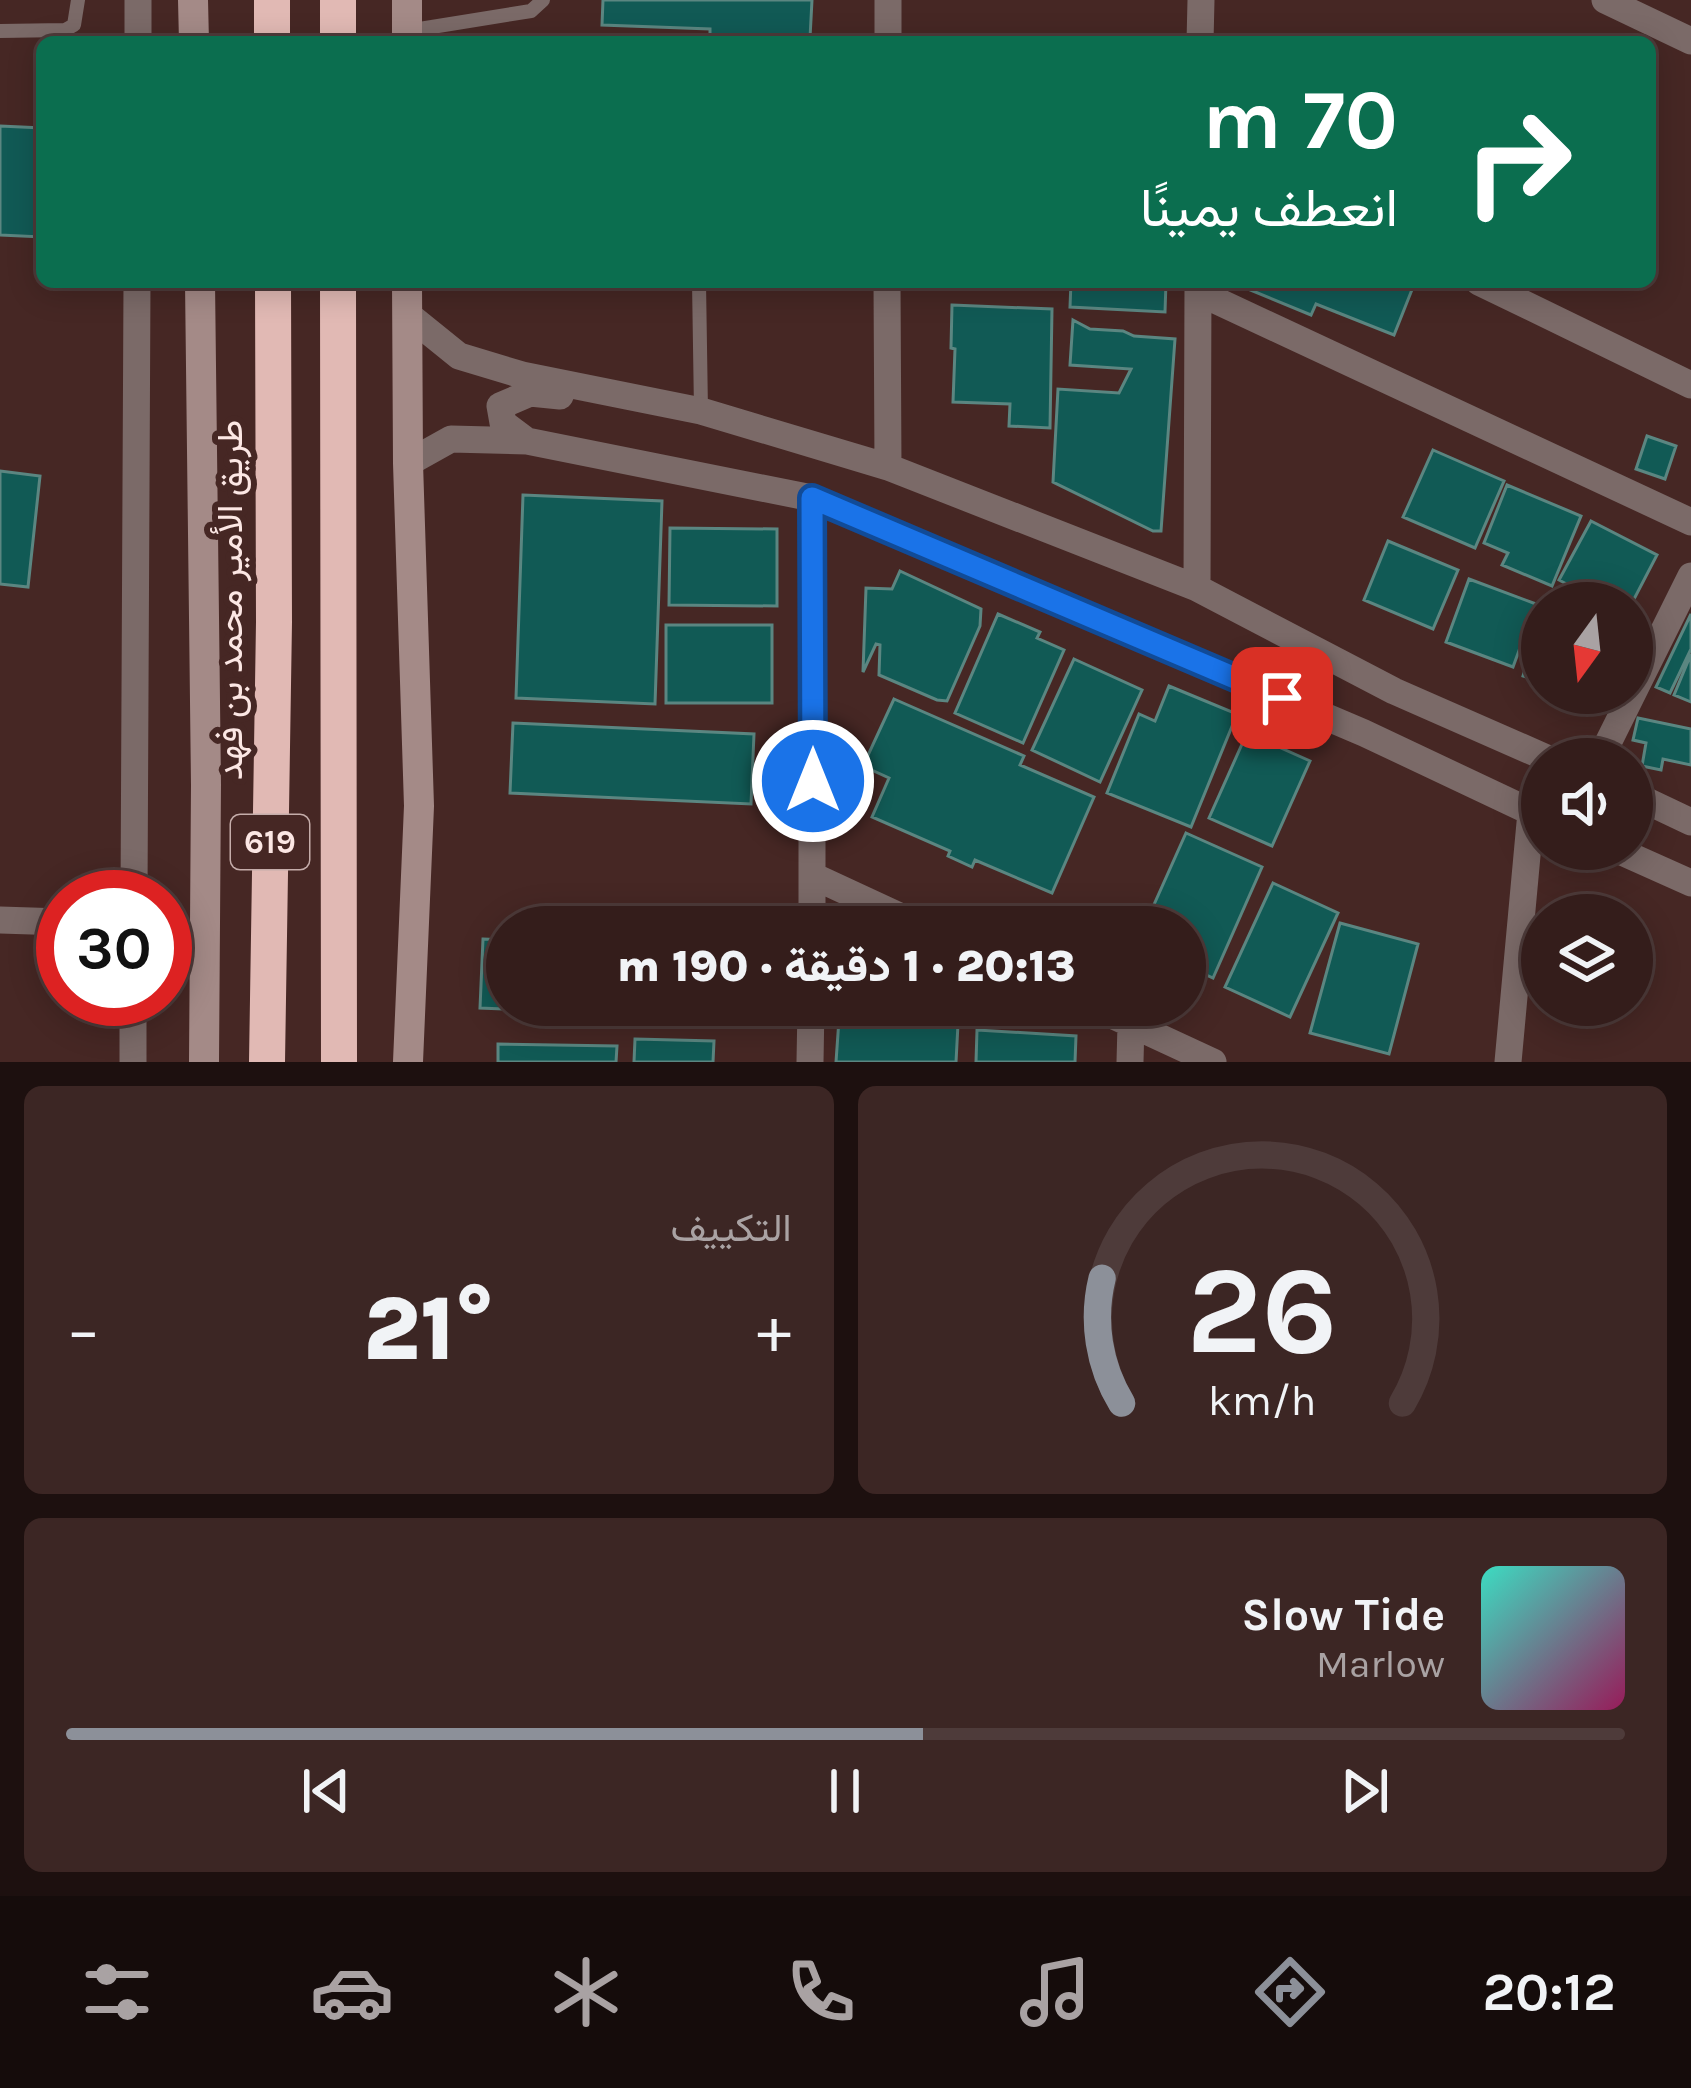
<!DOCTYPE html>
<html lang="ar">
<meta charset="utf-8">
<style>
body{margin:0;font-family:Karla,Vazirmatn,sans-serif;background:#3c2624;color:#f1f3f6;direction:rtl;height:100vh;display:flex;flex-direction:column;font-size:45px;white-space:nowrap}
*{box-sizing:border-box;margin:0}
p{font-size:39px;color:#a9a2a3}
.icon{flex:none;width:66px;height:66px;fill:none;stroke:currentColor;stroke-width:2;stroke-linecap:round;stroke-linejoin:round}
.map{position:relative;height:1062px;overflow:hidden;direction:ltr}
.details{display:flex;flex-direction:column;gap:24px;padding:24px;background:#1d100f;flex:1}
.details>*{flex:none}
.banner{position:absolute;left:36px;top:36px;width:1620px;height:252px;border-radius:18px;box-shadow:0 6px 30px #0003,0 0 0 3px #4e3b3a;direction:rtl;background:#0b6e4f;color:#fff;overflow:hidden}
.needle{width:78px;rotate:195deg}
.fabs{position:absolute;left:1521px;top:582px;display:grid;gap:24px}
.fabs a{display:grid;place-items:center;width:132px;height:132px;border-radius:50%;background:#341d1b;box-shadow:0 6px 30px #0003,0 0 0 3px #4e3b3a;font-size:60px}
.speed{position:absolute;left:36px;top:870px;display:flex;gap:24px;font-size:60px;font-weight:700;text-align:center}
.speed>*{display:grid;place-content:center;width:156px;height:156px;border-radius:50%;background:#341d1b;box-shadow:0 6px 30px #0003,0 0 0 3px #4e3b3a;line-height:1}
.speed .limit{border:18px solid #d22;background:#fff;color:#111}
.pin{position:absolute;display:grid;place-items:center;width:102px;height:102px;color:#fff;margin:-51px;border-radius:24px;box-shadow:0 6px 18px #0006}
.me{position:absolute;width:132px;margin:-66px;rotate:0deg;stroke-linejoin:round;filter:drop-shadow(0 0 9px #0008)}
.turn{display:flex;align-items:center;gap:42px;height:252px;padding:0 60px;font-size:54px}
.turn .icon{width:156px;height:156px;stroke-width:2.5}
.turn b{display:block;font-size:84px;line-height:102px}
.big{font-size:90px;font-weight:800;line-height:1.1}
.details .widget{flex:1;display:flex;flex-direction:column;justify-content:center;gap:18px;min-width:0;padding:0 42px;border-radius:18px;background:#3c2624}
.details .dial{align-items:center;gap:0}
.dial svg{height:312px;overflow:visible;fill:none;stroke:#4e3b3a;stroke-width:7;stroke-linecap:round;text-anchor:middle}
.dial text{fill:#f1f3f6;stroke:none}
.song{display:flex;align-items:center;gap:36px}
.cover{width:144px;height:144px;border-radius:18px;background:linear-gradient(135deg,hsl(170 70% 55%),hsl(330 70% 35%))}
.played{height:12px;border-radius:6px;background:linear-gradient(90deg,#8c9099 55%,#4e3b3a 55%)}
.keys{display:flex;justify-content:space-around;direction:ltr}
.heat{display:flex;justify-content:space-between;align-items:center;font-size:66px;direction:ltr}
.details .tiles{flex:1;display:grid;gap:24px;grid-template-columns:1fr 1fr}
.widget:last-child{grid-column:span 2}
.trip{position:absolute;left:486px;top:906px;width:720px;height:120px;border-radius:60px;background:#341d1b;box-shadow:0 6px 30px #0003,0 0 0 3px #4e3b3a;font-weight:800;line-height:120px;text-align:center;direction:rtl}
.dock{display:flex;height:192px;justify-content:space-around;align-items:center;background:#150c0b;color:#a9a2a3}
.dock .icon{width:84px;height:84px}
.dock .active{color:#8c9099}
.dock b{font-size:54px;color:#f1f3f6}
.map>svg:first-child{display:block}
.building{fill:#115a55;stroke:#5b8681;stroke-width:3}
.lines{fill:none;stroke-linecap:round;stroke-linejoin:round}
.service{stroke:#7b6a68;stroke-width:14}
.minor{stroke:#7b6a68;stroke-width:27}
.secondary{stroke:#a48a87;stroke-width:30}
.motorway{stroke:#e1b9b4;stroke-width:36}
.route-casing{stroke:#114b97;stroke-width:30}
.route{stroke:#1a73e8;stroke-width:21}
.labels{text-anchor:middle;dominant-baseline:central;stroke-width:12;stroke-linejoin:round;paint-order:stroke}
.shield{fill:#462724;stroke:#c5adaa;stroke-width:3}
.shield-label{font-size:33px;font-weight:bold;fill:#fce7e4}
.street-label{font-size:36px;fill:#fce7e4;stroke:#462724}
</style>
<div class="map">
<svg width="1691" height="1062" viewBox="0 0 1691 1062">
<rect width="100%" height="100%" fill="#462724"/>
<!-- building -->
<path class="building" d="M603 0H812L810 38 737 35 736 42H710V29L602 25Z
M0 126 42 128V237L0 235Z
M1071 282H1166L1165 312 1070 307Z
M1231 282H1415L1394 335 1316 304 1311 315Z
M952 305 1052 309 1050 428 1009 426 1010 404 953 402 955 349 951 348Z
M1073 320 1090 329 1123 331 1134 336 1175 339 1161 531H1153L1053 482 1058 389 1119 393 1131 369 1070 365Z
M1647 436 1676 446 1665 479 1636 469Z
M1433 450 1504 481 1475 548 1403 517Z
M0 471 40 476 28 587 0 584Z
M1507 485 1581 516 1552 586 1502 565 1508 553 1484 543Z
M523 495 662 501 655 704 516 698Z
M1591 521 1657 555 1632 603H1583L1581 602 1585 594 1559 580Z
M670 528 777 529V606L669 605Z
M1388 541 1458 570 1433 629 1364 600Z
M900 571 981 609 980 626 947 701 937 700 879 675 880 645 876 644 863 672 866 588 892 589Z
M1469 579 1536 604 1513 667 1446 642Z
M1542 613V682L1523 676Z
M998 614 1040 632 1037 638 1064 650 1023 743 955 713Z
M1691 614V649L1670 693 1656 687Z
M666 625H772V703H666Z
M1691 654V702L1674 695Z
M1074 659 1142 690 1100 782 1032 750Z
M1169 686 1237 714 1191 827 1107 793 1139 714 1155 721Z
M894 699 1024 756 1020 765 1094 797 1052 893 975 860 972 867 948 856 950 851 872 817 889 778 863 766Z
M1638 718 1691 729V765L1663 759 1661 770 1642 766 1646 743 1633 740Z
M513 723 754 734 751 804 510 793Z
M1247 733 1310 761 1272 846 1209 818Z
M1186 833 1262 867 1213 978 1185 965V927H1144Z
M1273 883 1338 913 1290 1017 1225 987Z
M1340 923 1418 944 1389 1054 1310 1033Z
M483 939 507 940V1005H615V1014L480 1008Z
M639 1005H743V1018L639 1019Z
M840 1005H959L956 1062H836Z
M977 1030 1076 1036 1075 1062H976Z
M635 1039 714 1041 713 1062H634Z
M498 1044 617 1046 616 1062H498Z"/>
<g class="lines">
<!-- service -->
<path class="service" d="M0 31 65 30 74 25 78 0
M407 31 531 11 543 0
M699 282 701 411"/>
<!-- minor -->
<path class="minor" d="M1605 0 1691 41
M138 42V0
M888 42V0
M1200 42 1201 0
M887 282 888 467
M1479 282 1691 385
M1198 292 1691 522
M407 314 459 356 522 375 701 411 888 467 1197 588 1394 691 1549 759
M527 441 503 423 500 406 530 393 560 396
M408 463 451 439 527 441 812 498 1364 733 1542 817
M812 498V927
M1197 588 1198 282
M1600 759 1691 576
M1632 794 1691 822
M1615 849 1691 883
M813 876 923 927
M134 897 137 282
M0 920 63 922
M1090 1005 1213 1062
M133 1062V999
M810 1062 811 1005
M1130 1062 1131 1024
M1508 1062 1531 812"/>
<!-- secondary -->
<path class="secondary" d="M193 0 194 42
M407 0V42
M200 282 206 785 204 1062
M407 282 408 463 419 806 408 1062"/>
<!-- motorway -->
<path class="motorway" d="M272 0V42
M338 0V42
M338 282 339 1062
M267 1062 274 622 273 282"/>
</g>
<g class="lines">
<!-- route casing -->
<g class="route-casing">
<path id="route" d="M813 781 812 498 1282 698"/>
</g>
<!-- route -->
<use href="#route" class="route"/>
</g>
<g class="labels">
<!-- shield labels -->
<rect class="shield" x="231" y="815" width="78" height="54" rx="9"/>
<g class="shield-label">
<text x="270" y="842">619</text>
</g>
<!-- street labels -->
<g class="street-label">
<text transform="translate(230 600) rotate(-90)">طريق الأمير محمد بن فهد</text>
</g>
</g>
</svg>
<div class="fabs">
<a><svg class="needle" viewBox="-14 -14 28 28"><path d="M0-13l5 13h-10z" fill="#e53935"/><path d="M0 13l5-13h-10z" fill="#a9a2a3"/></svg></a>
<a><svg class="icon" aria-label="sound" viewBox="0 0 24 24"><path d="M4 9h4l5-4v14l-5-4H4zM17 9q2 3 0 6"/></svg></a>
<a><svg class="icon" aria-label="layers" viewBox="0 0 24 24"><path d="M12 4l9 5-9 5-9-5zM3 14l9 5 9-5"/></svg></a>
</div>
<div class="speed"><div class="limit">30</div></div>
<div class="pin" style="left:1282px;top:698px;background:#d93025"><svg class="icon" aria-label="arrive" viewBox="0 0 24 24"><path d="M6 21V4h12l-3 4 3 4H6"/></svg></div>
<svg class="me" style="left:813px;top:781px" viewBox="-20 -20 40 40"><circle r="17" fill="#1a73e8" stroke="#fff" stroke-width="3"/><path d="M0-11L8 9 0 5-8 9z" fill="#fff"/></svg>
<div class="trip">20:13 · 1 دقيقة · 190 m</div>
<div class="banner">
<div class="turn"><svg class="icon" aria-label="right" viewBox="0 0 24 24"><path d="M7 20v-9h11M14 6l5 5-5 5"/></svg><div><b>70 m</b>انعطف يمينًا</div></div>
</div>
</div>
<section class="details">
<div class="tiles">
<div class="widget dial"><svg viewBox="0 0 100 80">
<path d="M14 69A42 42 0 1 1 86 69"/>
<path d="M14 69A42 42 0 0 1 9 37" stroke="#8c9099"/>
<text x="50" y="56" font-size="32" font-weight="700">26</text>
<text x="50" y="72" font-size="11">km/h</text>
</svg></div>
<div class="widget"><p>التكييف</p>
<div class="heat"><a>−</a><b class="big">21°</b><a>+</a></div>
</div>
<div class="widget">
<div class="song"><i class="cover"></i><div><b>Slow Tide</b><p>Marlow</p></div></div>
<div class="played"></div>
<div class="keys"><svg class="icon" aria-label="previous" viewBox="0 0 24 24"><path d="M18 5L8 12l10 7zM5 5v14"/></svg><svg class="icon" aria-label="pause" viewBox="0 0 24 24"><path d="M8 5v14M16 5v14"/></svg><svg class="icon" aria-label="next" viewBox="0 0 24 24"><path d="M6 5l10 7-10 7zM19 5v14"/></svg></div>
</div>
</div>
</section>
<nav class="dock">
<b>20:12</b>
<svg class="icon active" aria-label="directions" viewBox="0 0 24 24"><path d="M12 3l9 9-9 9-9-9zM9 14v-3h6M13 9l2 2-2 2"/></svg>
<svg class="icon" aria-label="music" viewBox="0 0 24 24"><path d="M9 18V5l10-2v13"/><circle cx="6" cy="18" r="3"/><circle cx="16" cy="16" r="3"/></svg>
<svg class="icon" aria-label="phone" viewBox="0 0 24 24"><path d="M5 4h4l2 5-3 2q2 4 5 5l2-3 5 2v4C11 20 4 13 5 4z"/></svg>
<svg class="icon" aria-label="climate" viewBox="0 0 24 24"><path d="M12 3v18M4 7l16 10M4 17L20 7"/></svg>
<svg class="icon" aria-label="car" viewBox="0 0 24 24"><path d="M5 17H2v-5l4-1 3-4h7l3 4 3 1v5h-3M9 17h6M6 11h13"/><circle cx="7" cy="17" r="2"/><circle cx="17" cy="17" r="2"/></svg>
<svg class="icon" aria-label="filters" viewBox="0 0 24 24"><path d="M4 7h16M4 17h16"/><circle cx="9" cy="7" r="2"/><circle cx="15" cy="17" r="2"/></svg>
</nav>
